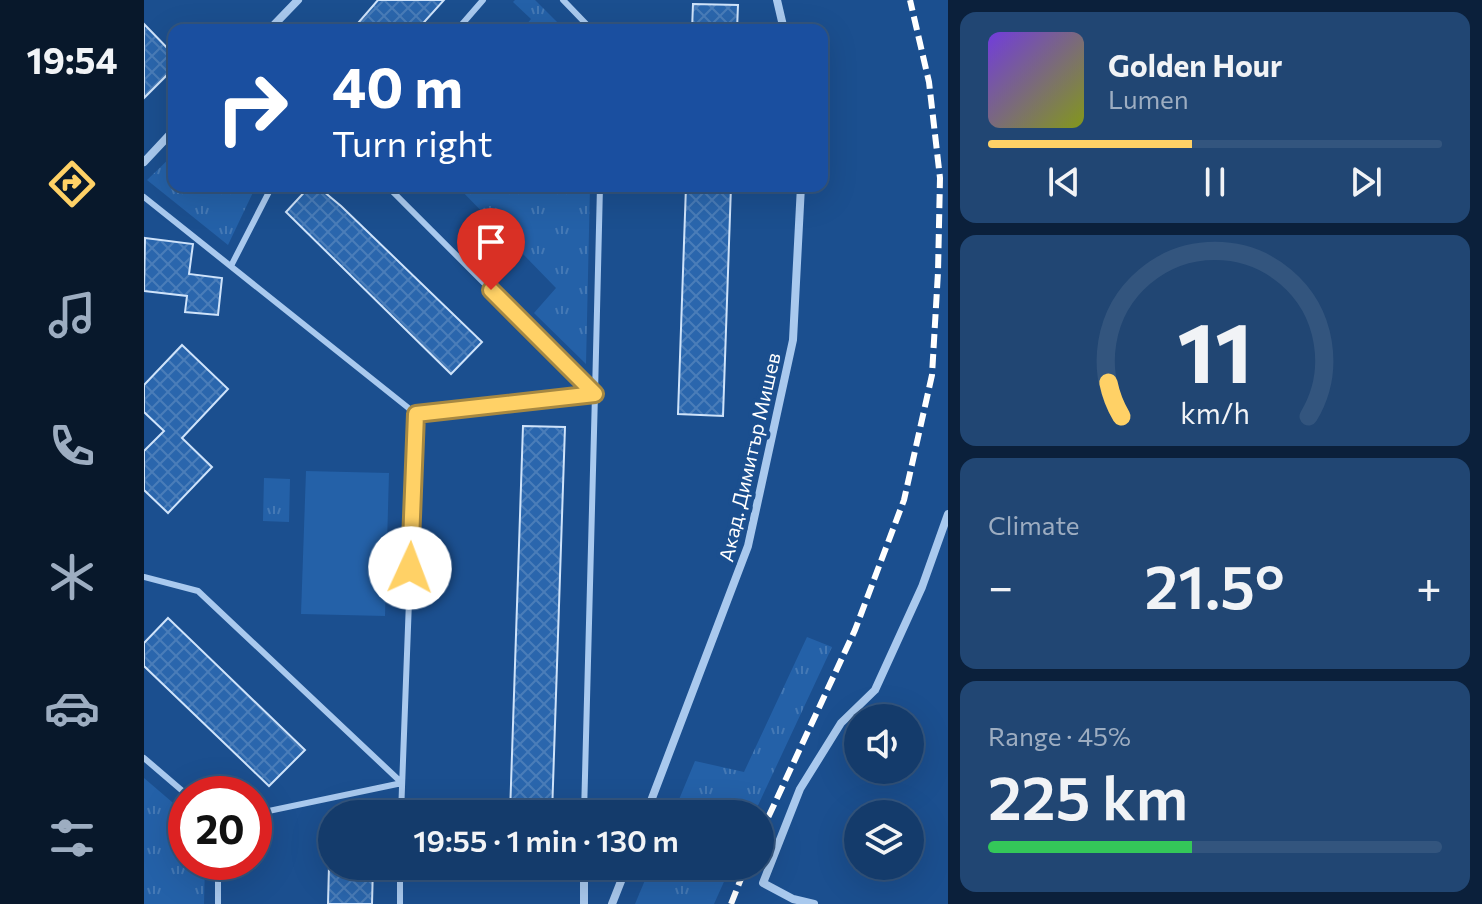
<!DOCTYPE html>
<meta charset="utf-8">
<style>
body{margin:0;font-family:Commissioner,sans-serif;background:#214673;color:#f1f3f6;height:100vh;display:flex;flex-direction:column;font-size:30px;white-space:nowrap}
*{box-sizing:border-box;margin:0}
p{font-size:26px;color:#9dadc1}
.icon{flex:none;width:44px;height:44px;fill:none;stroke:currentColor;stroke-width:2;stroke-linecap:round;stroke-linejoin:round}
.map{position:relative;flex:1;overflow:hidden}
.details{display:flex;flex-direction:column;gap:12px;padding:12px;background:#0b203b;width:534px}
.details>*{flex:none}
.top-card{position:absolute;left:24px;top:24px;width:660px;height:168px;border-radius:16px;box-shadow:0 8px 32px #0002,0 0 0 2px #33557e;background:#1a4fa0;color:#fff;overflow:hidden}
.buttons{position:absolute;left:700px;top:704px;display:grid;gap:16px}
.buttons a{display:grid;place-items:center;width:80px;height:80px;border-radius:50%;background:#143b6b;box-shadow:0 8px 32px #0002,0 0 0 2px #33557e;font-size:40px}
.speed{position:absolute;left:24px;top:776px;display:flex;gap:16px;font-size:40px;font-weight:700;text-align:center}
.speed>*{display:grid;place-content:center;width:104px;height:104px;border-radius:50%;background:#143b6b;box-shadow:0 8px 32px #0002,0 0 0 2px #33557e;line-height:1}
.speed .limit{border:12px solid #d22;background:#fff;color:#111}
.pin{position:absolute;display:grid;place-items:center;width:68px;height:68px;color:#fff;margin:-82px -34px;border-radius:50% 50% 50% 0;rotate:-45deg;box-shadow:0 0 8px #0007}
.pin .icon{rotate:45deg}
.me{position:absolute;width:88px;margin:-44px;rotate:2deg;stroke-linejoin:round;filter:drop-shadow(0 0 6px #0008)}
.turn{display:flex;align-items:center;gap:28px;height:168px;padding:0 32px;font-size:36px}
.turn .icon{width:104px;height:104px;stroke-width:2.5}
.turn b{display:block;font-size:56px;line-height:68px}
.big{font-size:60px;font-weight:600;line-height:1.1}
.details .card{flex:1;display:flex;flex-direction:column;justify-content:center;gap:12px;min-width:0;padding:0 28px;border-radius:16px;background:#214673}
.details .dial{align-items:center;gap:0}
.dial svg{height:208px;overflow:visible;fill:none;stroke:#33557e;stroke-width:7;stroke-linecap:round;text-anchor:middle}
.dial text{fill:#f1f3f6;stroke:none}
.song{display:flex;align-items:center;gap:24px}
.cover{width:96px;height:96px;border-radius:12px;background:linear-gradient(135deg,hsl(260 70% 55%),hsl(70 70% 35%))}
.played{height:8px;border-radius:4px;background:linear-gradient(90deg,#ffd166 45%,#33557e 45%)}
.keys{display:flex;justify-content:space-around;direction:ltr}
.heat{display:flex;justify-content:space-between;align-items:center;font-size:44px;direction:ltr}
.charge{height:12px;border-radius:6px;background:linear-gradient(90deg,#34c759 45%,#33557e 0)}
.trip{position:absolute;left:174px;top:800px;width:456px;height:80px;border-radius:40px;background:#143b6b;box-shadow:0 8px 32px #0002,0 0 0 2px #33557e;font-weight:600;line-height:80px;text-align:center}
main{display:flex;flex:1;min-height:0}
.tab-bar{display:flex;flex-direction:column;width:144px;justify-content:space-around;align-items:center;background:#08182b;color:#9dadc1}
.tab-bar .icon{width:56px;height:56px}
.tab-bar .on{color:#ffd166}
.tab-bar b{font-size:36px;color:#f1f3f6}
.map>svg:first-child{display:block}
.grass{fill:url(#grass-tufts)}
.pitch{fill:#2461a8}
.building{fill:url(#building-cross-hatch);stroke:#cfe3fa;stroke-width:2}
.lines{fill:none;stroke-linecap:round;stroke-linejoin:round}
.lane{stroke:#a9c9ee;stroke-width:6}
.street{stroke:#a9c9ee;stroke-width:8}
.rail{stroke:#fff;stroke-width:6;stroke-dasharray:14 6;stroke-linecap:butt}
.route-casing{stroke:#a68842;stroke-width:20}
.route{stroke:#ffd166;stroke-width:14}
.labels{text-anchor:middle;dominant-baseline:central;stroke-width:8;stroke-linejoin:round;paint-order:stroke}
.street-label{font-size:20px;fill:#fff;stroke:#1b4f8f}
</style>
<main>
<nav class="tab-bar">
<b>19:54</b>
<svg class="icon on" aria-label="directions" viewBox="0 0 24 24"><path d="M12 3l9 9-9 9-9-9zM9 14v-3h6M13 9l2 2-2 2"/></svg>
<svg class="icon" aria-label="music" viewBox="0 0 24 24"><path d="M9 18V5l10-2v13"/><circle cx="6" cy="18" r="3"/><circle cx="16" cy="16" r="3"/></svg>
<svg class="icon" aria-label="phone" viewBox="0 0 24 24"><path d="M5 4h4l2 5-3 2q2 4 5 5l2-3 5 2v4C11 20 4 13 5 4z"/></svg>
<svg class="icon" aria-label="climate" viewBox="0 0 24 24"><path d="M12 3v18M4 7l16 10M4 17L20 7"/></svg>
<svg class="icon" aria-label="car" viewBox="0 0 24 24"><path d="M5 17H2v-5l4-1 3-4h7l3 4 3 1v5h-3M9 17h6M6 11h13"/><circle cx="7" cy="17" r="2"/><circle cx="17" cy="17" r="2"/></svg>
<svg class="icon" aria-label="filters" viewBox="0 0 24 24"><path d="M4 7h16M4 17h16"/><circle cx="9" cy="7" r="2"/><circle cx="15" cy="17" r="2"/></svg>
</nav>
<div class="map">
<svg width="804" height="904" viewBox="0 0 804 904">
<defs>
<pattern id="grass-tufts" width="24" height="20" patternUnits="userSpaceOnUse" patternTransform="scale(2)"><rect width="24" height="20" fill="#2461a8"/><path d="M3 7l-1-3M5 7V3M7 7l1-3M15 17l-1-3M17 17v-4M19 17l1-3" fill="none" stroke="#4579b5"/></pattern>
<pattern id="building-cross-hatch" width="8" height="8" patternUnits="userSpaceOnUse" patternTransform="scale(2)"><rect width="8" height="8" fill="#2a66ad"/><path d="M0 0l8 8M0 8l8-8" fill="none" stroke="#4a7db9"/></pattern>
</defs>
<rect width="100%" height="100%" fill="#1b4f8f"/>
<!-- grass -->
<path class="grass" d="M371 0H391L421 30H378L387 19 369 2Z
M30 154V186H112L84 245 3 180Z
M313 186H446L442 364 390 313 412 288Z
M120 478 146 479 145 522 119 521Z
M663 637 688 647 610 814H529L551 761 600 772Z
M0 778 42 814V862H61L60 904H0Z
M507 866H587L570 904H491Z"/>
<!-- pitch -->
<path class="pitch" d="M162 471 245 473 241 616 157 614Z"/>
<!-- building -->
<path class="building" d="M234 0H300L273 30H208Z
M549 4 594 5 593 30H548Z
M0 24 30 55V68L0 98Z
M166 186H173L197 206 338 342 307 374 142 212Z
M542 186H587L579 416 534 414Z
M1 238 49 244 45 274 78 278 74 315 41 312 43 296 0 291Z
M38 345 84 389 38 438 68 467 24 513 0 490V451L20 431 0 412V385Z
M379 426 421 427 408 814H366Z
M24 618 161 750 125 786 0 666V643Z
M185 866H229L228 904H184Z"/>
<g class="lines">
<!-- lane -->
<path class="lane" d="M419 0 448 30
M313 30 339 0
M243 186 451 394 440 814
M0 197 272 414 451 394 456 186
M87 266 128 186
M0 577 54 591 258 783
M0 758 42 794
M110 814 258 783
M257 814 272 414
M74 904V862
M256 904V866"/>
<!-- street -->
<path class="street" d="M633 0 640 30
M125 30 154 0
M0 162 30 130
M502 814 604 546 649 340 657 186
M440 866V904
M468 904 483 866
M670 904 649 899 619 883 656 789 697 723 731 690 778 587 804 514"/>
<!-- rail -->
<path class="rail" d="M616 835 711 630 760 500 788 375 794 272 796 178 785 82 766 0
M587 904 602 866"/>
</g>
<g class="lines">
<!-- route casing -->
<g class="route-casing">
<path id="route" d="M266 568 272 414 451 394 347 290"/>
</g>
<!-- route -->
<use href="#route" class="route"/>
</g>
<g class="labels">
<!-- street labels -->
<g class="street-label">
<text transform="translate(605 457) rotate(-77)">Акад. Димитър Мишев</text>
</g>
</g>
</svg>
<div class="buttons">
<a><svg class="icon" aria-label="sound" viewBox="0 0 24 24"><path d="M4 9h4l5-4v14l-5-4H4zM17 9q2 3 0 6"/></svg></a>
<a><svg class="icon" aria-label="layers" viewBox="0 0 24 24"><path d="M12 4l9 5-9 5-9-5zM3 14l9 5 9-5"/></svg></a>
</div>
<div class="speed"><div class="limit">20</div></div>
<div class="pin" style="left:347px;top:290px;background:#d93025"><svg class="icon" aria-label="arrive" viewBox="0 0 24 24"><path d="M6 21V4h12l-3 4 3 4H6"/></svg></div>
<svg class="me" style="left:266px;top:568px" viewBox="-20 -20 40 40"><circle r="19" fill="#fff"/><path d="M0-13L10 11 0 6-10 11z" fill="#ffd166"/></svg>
<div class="trip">19:55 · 1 min · 130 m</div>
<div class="top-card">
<div class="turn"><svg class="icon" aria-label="right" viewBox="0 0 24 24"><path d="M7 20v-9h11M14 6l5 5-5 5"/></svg><div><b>40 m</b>Turn right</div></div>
</div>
</div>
<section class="details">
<div class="card">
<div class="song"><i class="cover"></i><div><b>Golden Hour</b><p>Lumen</p></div></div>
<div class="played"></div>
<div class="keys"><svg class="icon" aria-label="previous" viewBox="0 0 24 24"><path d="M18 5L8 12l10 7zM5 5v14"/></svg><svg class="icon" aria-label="pause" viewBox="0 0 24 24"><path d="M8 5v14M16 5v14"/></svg><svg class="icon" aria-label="next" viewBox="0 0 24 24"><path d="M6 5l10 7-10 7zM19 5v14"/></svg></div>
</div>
<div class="card dial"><svg viewBox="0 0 100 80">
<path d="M14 69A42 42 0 1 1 86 69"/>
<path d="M14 69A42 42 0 0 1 9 56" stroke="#ffd166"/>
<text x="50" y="56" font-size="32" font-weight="700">11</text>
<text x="50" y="72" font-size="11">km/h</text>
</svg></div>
<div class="card"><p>Climate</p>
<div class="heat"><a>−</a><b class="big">21.5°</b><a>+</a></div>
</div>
<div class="card"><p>Range · 45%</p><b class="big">225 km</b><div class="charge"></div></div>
</section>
</main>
